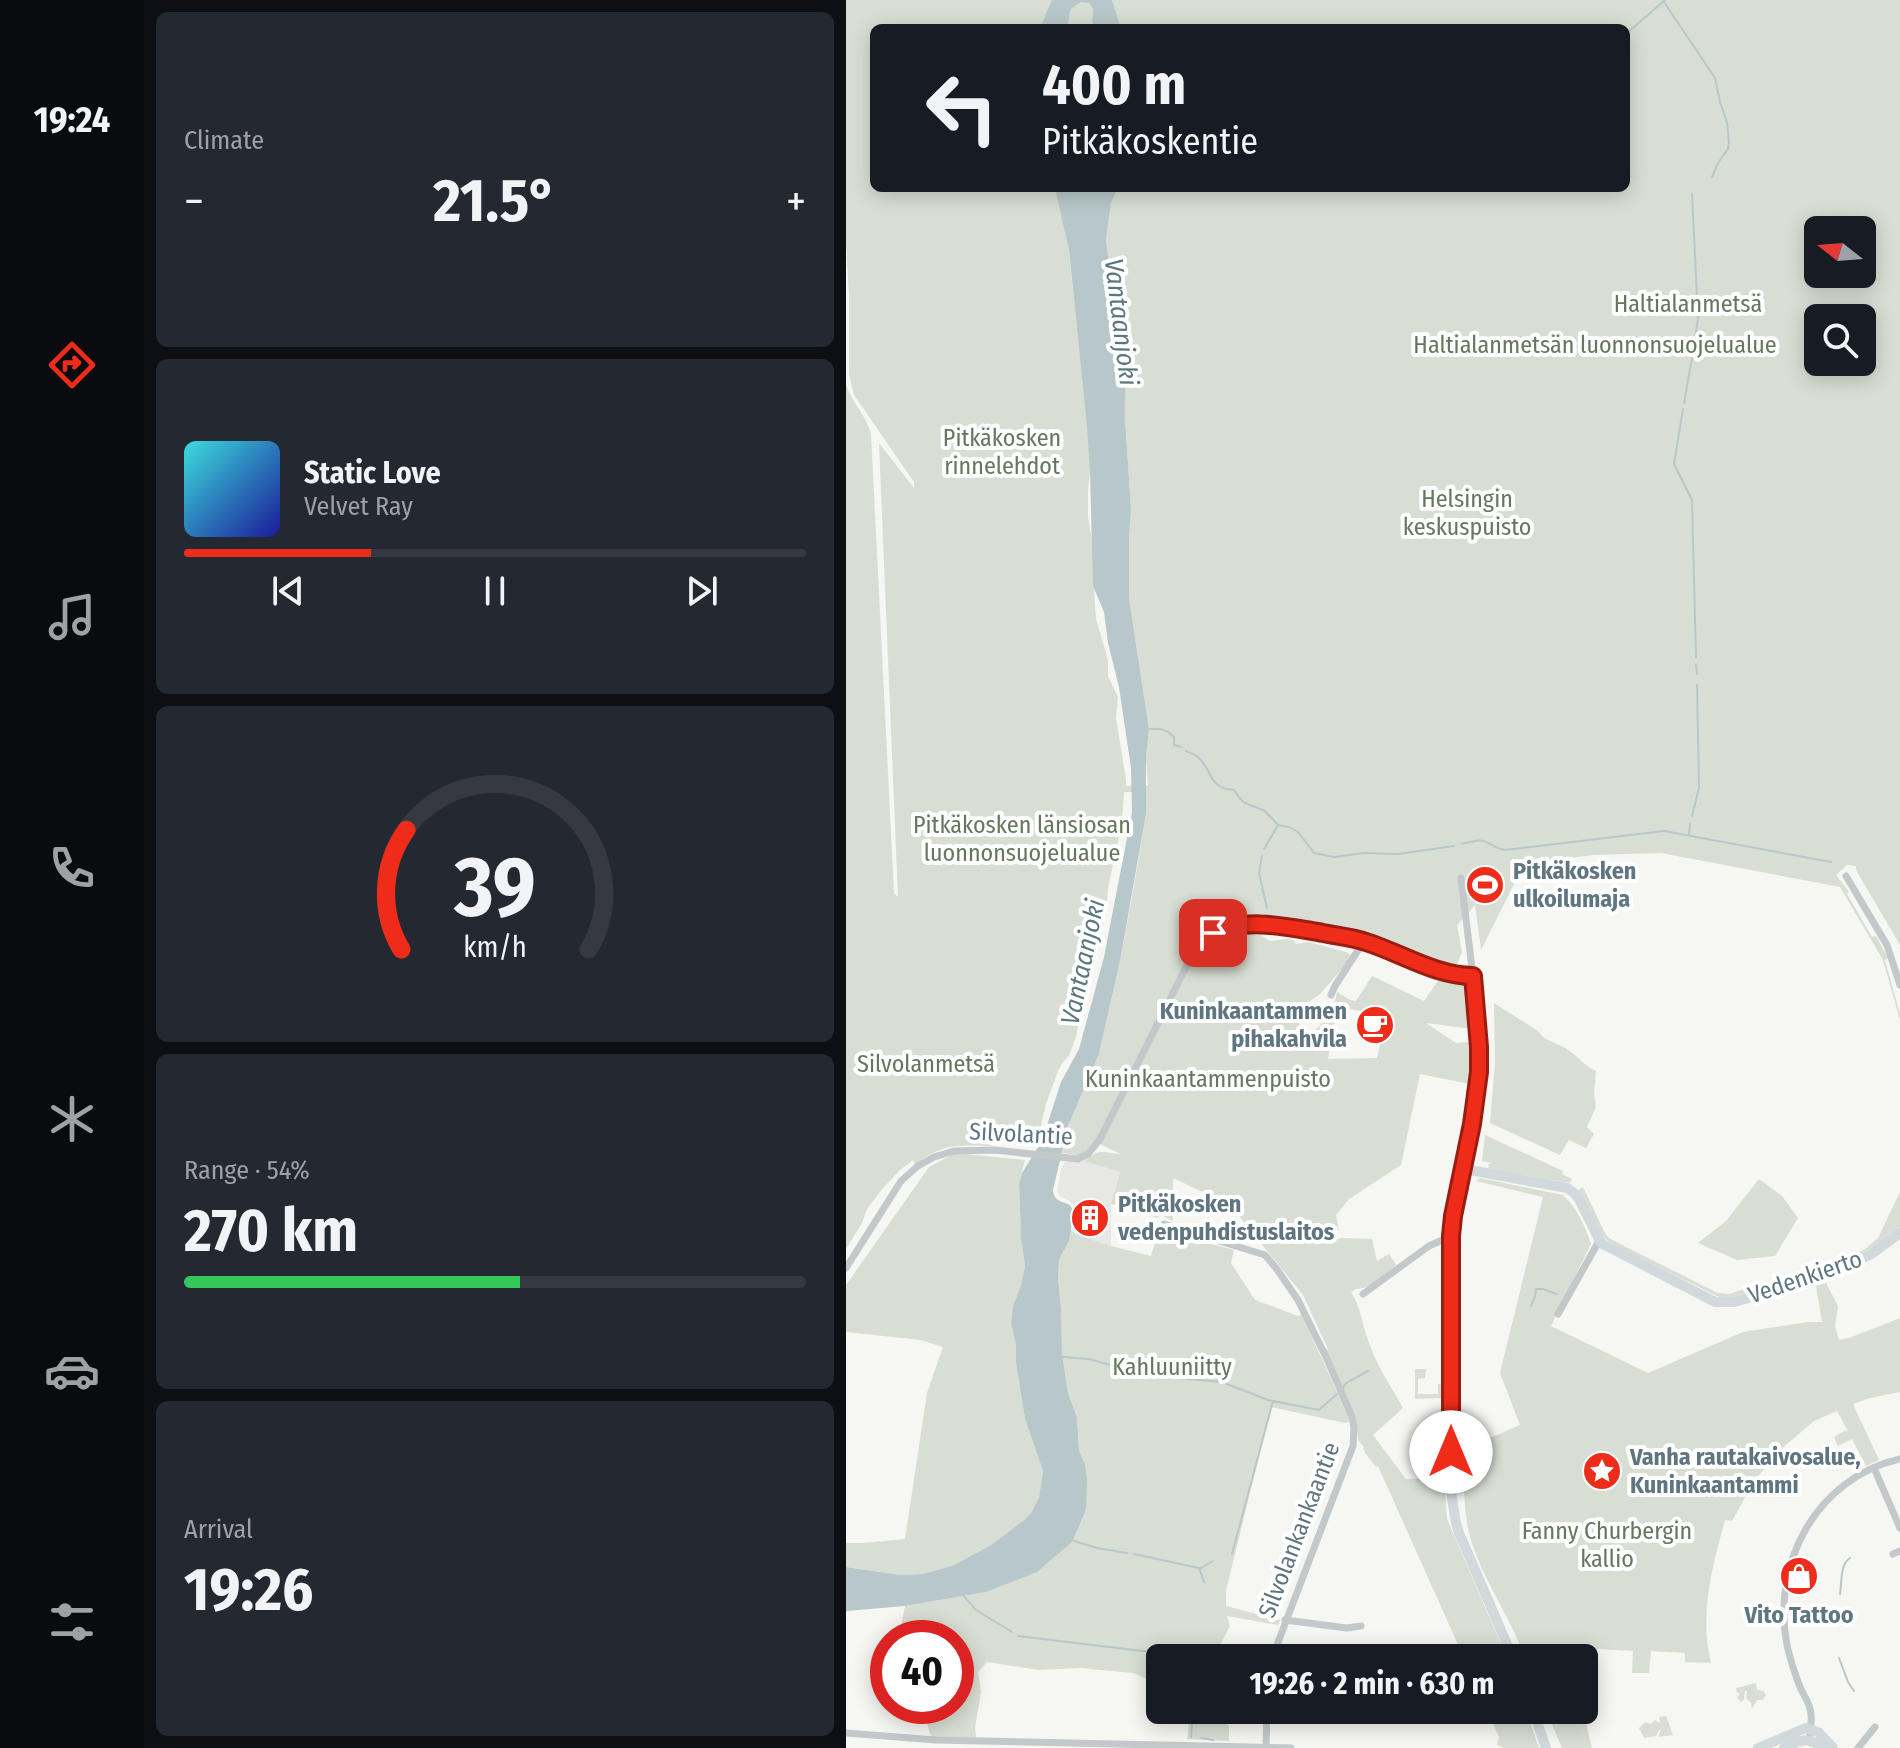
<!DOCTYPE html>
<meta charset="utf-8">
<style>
body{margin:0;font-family:"Fira Sans Condensed",sans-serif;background:#242831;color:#f1f3f6;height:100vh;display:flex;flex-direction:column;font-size:30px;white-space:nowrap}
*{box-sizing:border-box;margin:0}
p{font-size:26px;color:#9ea1a6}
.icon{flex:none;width:44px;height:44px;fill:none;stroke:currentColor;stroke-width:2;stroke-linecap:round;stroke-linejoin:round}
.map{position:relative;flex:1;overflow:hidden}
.sheet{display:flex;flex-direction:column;gap:12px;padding:12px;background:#0d0f14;width:702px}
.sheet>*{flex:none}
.banner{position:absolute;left:24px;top:24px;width:760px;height:168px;border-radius:12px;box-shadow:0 4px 20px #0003;background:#171b24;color:#f1f3f6;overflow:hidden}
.needle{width:52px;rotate:287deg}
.buttons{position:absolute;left:958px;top:216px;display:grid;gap:16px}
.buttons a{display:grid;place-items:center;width:72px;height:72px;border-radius:12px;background:#171b24;box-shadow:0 4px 20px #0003;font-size:40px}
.speed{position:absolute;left:24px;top:1620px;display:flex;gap:16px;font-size:40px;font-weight:700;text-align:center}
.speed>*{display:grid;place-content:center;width:104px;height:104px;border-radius:50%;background:#171b24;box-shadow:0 4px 20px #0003;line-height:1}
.speed .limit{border:12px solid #d22;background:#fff;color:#111}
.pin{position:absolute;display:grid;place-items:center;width:68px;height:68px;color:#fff;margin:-34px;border-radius:16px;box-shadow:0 4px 12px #0006}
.me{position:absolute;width:88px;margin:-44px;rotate:0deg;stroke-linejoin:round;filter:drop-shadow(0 0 6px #0008)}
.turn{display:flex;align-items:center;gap:28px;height:168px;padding:0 40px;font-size:36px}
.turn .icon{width:104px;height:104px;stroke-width:2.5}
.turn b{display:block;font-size:56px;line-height:68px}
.big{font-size:60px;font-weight:700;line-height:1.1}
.sheet .card{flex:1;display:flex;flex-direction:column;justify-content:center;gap:12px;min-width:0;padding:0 28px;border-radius:12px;background:#242831}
.sheet .dial{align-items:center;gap:0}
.dial svg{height:208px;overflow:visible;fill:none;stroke:#363941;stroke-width:7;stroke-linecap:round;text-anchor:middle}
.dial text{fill:#f1f3f6;stroke:none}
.song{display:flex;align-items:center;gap:24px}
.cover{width:96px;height:96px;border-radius:12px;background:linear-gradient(135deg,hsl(180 70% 55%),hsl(240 70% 35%))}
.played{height:8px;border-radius:4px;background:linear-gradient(90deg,#ef2c1a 30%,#363941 30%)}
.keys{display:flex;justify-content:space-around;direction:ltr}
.heat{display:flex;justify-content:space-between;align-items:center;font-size:44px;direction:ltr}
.charge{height:12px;border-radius:6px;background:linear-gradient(90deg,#34c759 54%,#363941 0)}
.trip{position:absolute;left:300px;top:1644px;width:452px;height:80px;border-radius:12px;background:#171b24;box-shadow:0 4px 20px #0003;font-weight:700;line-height:80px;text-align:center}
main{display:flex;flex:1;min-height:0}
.dock{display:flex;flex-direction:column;width:144px;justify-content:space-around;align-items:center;background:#090b0e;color:#9ea1a6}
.dock .icon{width:56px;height:56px}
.dock .selected{color:#ef2c1a}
.dock b{font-size:36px;color:#f1f3f6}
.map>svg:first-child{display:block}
.built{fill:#e7e7e6}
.green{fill:#d8ded3;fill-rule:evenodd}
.water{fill:#b8c8ca}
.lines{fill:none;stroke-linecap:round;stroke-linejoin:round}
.stream{stroke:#b8c8ca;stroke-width:2}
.street{stroke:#c3c8cb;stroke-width:7}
.secondary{stroke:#d2d9dc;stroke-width:10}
.route-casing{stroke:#9b1d11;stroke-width:20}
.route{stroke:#ef2c1a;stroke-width:14}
.labels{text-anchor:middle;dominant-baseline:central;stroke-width:8;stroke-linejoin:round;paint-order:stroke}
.park-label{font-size:24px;fill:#66775e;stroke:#fff}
.poi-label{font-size:24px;font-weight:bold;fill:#5f7680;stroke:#fff;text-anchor:start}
.street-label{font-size:24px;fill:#5f7680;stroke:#fff}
.water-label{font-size:26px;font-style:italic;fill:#5a777c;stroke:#fff}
</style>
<main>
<nav class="dock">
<b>19:24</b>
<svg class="icon selected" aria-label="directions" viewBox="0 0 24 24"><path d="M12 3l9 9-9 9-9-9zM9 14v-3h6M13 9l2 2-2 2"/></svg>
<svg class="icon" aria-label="music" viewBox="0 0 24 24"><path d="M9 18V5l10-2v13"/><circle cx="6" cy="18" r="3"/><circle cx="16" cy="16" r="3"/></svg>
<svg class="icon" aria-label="phone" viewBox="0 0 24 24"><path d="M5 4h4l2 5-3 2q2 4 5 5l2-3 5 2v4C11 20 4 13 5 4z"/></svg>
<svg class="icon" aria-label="climate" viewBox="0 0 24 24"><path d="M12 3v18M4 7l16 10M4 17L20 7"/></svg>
<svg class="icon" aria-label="car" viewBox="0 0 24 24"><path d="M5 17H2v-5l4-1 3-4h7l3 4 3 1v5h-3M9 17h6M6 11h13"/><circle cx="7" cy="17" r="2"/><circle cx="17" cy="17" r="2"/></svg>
<svg class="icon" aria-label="filters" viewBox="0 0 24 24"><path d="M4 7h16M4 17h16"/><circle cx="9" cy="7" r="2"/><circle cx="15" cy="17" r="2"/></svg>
</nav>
<section class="sheet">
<div class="card"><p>Climate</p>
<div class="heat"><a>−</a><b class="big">21.5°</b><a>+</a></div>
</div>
<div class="card">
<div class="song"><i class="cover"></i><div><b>Static Love</b><p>Velvet Ray</p></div></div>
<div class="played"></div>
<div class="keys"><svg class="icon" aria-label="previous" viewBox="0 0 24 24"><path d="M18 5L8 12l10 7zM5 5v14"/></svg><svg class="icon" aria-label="pause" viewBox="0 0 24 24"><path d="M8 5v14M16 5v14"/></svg><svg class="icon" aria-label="next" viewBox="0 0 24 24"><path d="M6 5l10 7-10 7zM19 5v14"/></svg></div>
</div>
<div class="card dial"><svg viewBox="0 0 100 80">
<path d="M14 69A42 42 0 1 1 86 69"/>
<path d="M14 69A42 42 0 0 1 16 23" stroke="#ef2c1a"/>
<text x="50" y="56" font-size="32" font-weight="700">39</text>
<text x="50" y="72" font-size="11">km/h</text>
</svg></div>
<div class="card"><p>Range · 54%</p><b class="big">270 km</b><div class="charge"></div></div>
<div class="card"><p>Arrival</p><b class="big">19:26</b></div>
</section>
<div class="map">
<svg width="1054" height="1748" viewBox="0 0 1054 1748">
<rect width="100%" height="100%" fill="#f6f6f2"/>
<!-- built -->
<path class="built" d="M238 1161 274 1172 265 1204V1246L230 1234V1208L225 1202 214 1196 211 1191 215 1169 219 1162Z"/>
<!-- green -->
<path class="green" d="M0 0H212L200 28H28V188H213L221 233 245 464 242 490V517L247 546V577L250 619 262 660V676L272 697 270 718 280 780V786L302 785 300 757 303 729 283 598V538L285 509 279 418 280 361 267 295 260 239 265 203 272 188H780V28H275L266 0H1054V945L1010 870V866L1001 865 990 875 1003 892 1001 894 1026 937 1030 936 1042 958 1039 960 1054 1014V1020L1037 960 994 887 815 853 747 855 678 864 635 950 629 905 611 925 616 952 609 970 516 936 439 922 417 914 397 916 381 923 382 934 407 930 424 941 441 939 447 940 450 944 463 942 500 952 505 955 504 960 473 995 445 1013 463 1036C477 1024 488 1010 491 992L504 1000 510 1001 526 976 578 1001 596 975 622 989 627 1029 580 1023 610 1043 625 1042 629 1055V1085L574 1074 555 1165 503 1199 490 1215 493 1230 474 1235 476 1244 495 1238 526 1239 531 1261 543 1254 550 1265C538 1275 525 1289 510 1289L505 1292C515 1307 516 1324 522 1340 530 1365 545 1386 557 1408L527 1435 560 1479 598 1478 601 1519 661 1658H618L532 1466 530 1467 519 1453 517 1446 512 1440 510 1419 480 1350 482 1349 457 1295 384 1205 327 1178V1221L313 1214 312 1218 265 1204 274 1172 238 1161C257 1146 256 1154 275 1154L249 1142C234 1159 237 1156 216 1153L222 1126 253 1054 274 961 288 886 300 814V792H278L276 823 262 888 260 911 252 951 241 979 230 1037 223 1056 217 1062 212 1071 200 1104 191 1143 183 1142 182 1146 145 1142V1146C111 1145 96 1143 69 1165L67 1160 54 1170 37 1188 21 1209 16 1223 0 1249V384C5 402 21 416 25 434L48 893 52 897 33 443 68 488V482L8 395 3 374V295L0 243ZM972 230H1016V274H972ZM972 318H1016V362H972ZM492 1006 540 1017 531 1058 482 1059Z
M235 2 243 3 247 9 246 22 248 28H221L225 9Z
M648 1003 692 1031C698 1041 709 1042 719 1048 731 1055 738 1066 750 1071L748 1093 750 1107 741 1127 748 1134 740 1148 723 1140 714 1155 644 1123 649 1062Z
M639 1135 717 1171 716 1174 726 1179 724 1183 642 1169 643 1164 646 1163 636 1161Z
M109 1153 179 1160 173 1184 175 1238 179 1266 175 1285 167 1306 165 1323 170 1345V1363L179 1419 197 1471 193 1497 185 1513 177 1521 145 1545 108 1565 77 1574 55 1575 0 1567V1543H17L59 1539 81 1393 97 1347 75 1340 0 1332V1285L83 1167Z
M634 1178 717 1195C731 1208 739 1226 745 1244L705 1326 802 1373 897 1332 962 1322H976L970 1286 979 1281 992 1306 989 1326 993 1340 1003 1338 1054 1318V1392L1024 1398 1007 1404 1033 1460 1020 1466 1006 1439 992 1446 988 1437 1000 1430 1003 1433 991 1411 968 1421 935 1449 944 1459 932 1455 942 1461 938 1464 930 1455 909 1480 886 1521 879 1520C866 1567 853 1615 865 1663L839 1662V1653L805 1651 803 1673H786L787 1651 735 1648 734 1658H679C666 1621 643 1589 629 1552 616 1519 618 1484 618 1449L674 1425 654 1373 697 1197 630 1181Z
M913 1179 936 1196 952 1218 929 1256 891 1260 852 1243 880 1221Z
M737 1187 758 1231 763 1238 778 1246 872 1293 883 1294 917 1282 919 1287 888 1297H873L770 1246 757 1237 732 1190Z
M1054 1192V1227C1021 1259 973 1269 930 1284L928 1279 1018 1250 1032 1238Z
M225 1230 230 1234 265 1246 305 1256 313 1230 388 1250 385 1263 409 1300 452 1316 456 1315 504 1421 499 1423 425 1407 380 1591V1606L434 1620 432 1625 381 1616 384 1626 367 1658H314V1684L287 1673 234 1668 192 1670 141 1662 132 1672 135 1692 129 1728 130 1737H85L76 1706H110V1638H57L55 1627 59 1606 140 1592 227 1541 235 1523 240 1510 239 1464 233 1451 231 1417 222 1393 216 1353 215 1308 212 1278 213 1260 223 1241Z
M569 1369H580L579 1378 572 1379V1394H592V1384H597V1398L569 1399Z
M910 1683 911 1690 918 1691 920 1696 916 1700H911L906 1709 905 1703 900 1698 901 1691H899L898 1700 895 1702 891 1698 894 1693H891L890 1688Z
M344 1710H373V1715L383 1726V1741L341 1739Z
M641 1710H680L693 1748H658L651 1745 653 1737Z
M700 1710H737L746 1748H716Z
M820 1716 827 1735 812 1737 815 1729 813 1730 810 1736 798 1738 793 1728 799 1722 805 1724 809 1720 814 1723 813 1717Z"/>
<!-- water -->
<path class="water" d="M206 0H266L275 28H248L246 22 247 9 243 3 235 2 225 9 221 28H194Z
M209 188H272L265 203 260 239 267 295 280 361 279 418 285 509 283 538V598L303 729 300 757V814L274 961 253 1054 222 1126 207 1190C208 1201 215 1201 224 1205L227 1210 225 1230 223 1241 213 1260 212 1278 215 1308 216 1353 222 1393 231 1417 233 1451 239 1464 241 1480 240 1510 227 1541 191 1572 140 1592 59 1606 0 1611V1567L55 1575 77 1574 108 1565 145 1545 177 1521 185 1513 193 1497 197 1471 179 1419 170 1363V1345L165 1323 167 1306 175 1285 179 1266 175 1238 173 1184 176 1173 196 1141 215 1082 233 1049 258 957 286 812 285 768 273 687 262 643 258 612 247 586 244 471 241 428 223 250Z"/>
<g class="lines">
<!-- stream -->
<path class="stream" d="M818 2 869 78 874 102 881 122 883 142 882 149 872 163 866 177
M780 34 819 0
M846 194 852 318 849 339
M838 403 848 347
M837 409 828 464 846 500 850 657
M850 665 851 674
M304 729C313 728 322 730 328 737V745L335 747
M340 751C342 752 350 755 352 757 367 770 362 789 388 790L397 802 419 811 432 825 443 827 452 832 468 853 488 857 518 853 552 854 608 846
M846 816 853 788 851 685
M843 835 844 824
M616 844C646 835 636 845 659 850L818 831 985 862
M418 849 432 825
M416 856 413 873 421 908
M685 1306 689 1296 690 1289H697L711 1294
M216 1357 243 1359 293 1373
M301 1375 376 1382 422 1400 473 1410 491 1394
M497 1388 500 1383 522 1371
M228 1541 251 1548 281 1553
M288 1554 353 1568 358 1582
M386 1554 427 1401
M355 1568 367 1561
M116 1594 130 1610 166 1632
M994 1594C996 1582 994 1564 1004 1558
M172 1636 338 1656V1658
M993 1658 1002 1682 1008 1691
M345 1737 347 1710
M355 1738 367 1740"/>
<!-- street -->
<path class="street" d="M1000 876 1041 945 1054 985
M447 934 449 928 518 941 599 972 615 976H627L615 878
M485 995 489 986 518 941
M318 1224 419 1255 430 1268 452 1300 480 1357 506 1417 508 1427 507 1446 426 1658
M0 1268 55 1181 72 1166 88 1157 108 1151 148 1150 232 1159 242 1154 254 1139 342 963C348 951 355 940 366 933 385 921 428 923 449 928
M517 1294 583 1246 605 1236
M712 1314 753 1241
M1028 1468 1054 1528
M1047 1554 1054 1551
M439 1620 501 1628 515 1626
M0 1733 90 1740 445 1748
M964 1734C964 1728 966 1721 965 1715 965 1705 958 1696 954 1687 949 1674 944 1659 941 1645 925 1564 970 1478 1054 1459
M420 1747 421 1710
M1012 1748 1029 1727"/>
<!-- secondary -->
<path class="secondary" d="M627 976 633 1047V1072L618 1169 607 1216 604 1257 605 1492 610 1523 613 1533 667 1658
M618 1169 721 1188 728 1193 733 1199 755 1243 869 1302H888L961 1281 1024 1255 1054 1233
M687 1710 700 1748
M912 1748 960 1728 972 1732 987 1748
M938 1748C954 1741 961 1735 976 1748"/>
</g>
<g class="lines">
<!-- route casing -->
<g class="route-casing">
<path id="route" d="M367 933C402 917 441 927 477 933 491 936 506 937 520 942 555 953 590 976 627 976L633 1047V1072L626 1124 607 1216 605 1236V1452"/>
</g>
<!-- route -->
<use href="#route" class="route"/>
</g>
<!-- icons -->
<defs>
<g id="stadium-disc" transform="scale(2)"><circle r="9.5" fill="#ef2c1a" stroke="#fff"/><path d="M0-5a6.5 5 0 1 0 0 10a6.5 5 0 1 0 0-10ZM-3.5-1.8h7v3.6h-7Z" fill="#fff"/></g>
<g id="cafe-disc" transform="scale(2)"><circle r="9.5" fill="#ef2c1a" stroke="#fff"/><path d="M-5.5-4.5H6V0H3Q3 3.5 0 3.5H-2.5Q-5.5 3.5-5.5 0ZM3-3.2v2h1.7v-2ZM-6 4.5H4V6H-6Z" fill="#fff"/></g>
<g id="building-disc" transform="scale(2)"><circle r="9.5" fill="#ef2c1a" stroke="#fff"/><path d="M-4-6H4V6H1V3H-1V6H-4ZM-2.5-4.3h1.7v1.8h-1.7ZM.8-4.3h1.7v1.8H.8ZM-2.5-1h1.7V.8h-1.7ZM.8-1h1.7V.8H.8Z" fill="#fff"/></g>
<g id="sight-disc" transform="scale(2)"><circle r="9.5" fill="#ef2c1a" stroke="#fff"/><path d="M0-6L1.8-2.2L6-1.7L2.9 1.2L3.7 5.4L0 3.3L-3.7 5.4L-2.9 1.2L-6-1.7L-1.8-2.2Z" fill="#fff"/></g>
<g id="shop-disc" transform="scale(2)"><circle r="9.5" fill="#ef2c1a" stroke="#fff"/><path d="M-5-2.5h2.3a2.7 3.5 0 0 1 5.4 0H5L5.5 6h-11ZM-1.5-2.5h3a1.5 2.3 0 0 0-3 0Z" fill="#fff"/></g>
</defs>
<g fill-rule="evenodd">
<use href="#stadium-disc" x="639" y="885"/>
<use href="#cafe-disc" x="529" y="1025"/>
<use href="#building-disc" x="244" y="1218"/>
<use href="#sight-disc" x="756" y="1471"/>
<use href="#shop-disc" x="953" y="1576"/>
</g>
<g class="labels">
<!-- park labels -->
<g class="park-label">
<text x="842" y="304">Haltialanmetsä</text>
<text x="749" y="345">Haltialanmetsän luonnonsuojelualue</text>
<text x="156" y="438">Pitkäkosken<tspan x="156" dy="28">rinnelehdot</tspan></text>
<text x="621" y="499">Helsingin<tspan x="621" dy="28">keskuspuisto</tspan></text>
<text x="176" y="825">Pitkäkosken länsiosan<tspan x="176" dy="28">luonnonsuojelualue</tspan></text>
<text x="80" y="1064">Silvolanmetsä</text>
<text x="362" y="1079">Kuninkaantammenpuisto</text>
<text x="326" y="1367">Kahluuniitty</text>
<text x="761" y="1531">Fanny Churbergin<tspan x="761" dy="28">kallio</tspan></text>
</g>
<!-- poi labels -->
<g class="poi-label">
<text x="667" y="871">Pitkäkosken<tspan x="667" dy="28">ulkoilumaja</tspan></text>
<text x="501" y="1011" text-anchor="end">Kuninkaantammen<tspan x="501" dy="28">pihakahvila</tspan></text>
<text x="272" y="1204">Pitkäkosken<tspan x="272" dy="28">vedenpuhdistuslaitos</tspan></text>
<text x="784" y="1457">Vanha rautakaivosalue,<tspan x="784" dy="28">Kuninkaantammi</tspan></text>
<text x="953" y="1615" text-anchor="middle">Vito Tattoo</text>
</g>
<!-- street labels -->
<g class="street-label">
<text transform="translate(175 1134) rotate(3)">Silvolantie</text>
<text transform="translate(959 1277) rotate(-19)">Vedenkierto</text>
<text transform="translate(453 1530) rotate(-69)">Silvolankankaantie</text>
</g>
<!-- water labels -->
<g class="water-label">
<text transform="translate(275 322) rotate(83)">Vantaanjoki</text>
<text transform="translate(237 962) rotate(-78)">Vantaanjoki</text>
</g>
</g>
</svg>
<div class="buttons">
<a><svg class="needle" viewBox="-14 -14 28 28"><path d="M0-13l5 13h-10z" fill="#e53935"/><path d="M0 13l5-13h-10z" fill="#9ea1a6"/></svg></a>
<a><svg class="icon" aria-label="search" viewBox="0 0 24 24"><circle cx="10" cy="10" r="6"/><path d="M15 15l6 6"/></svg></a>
</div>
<div class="speed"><div class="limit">40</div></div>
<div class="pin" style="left:367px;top:933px;background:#d93025"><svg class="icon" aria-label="arrive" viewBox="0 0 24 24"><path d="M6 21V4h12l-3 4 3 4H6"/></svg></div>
<svg class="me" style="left:605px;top:1452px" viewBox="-20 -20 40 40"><circle r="19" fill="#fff"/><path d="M0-13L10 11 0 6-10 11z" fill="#ef2c1a"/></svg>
<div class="trip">19:26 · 2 min · 630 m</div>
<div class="banner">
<div class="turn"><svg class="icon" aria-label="left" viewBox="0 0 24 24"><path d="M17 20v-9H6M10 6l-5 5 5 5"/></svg><div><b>400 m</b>Pitkäkoskentie</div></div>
</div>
</div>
</main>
